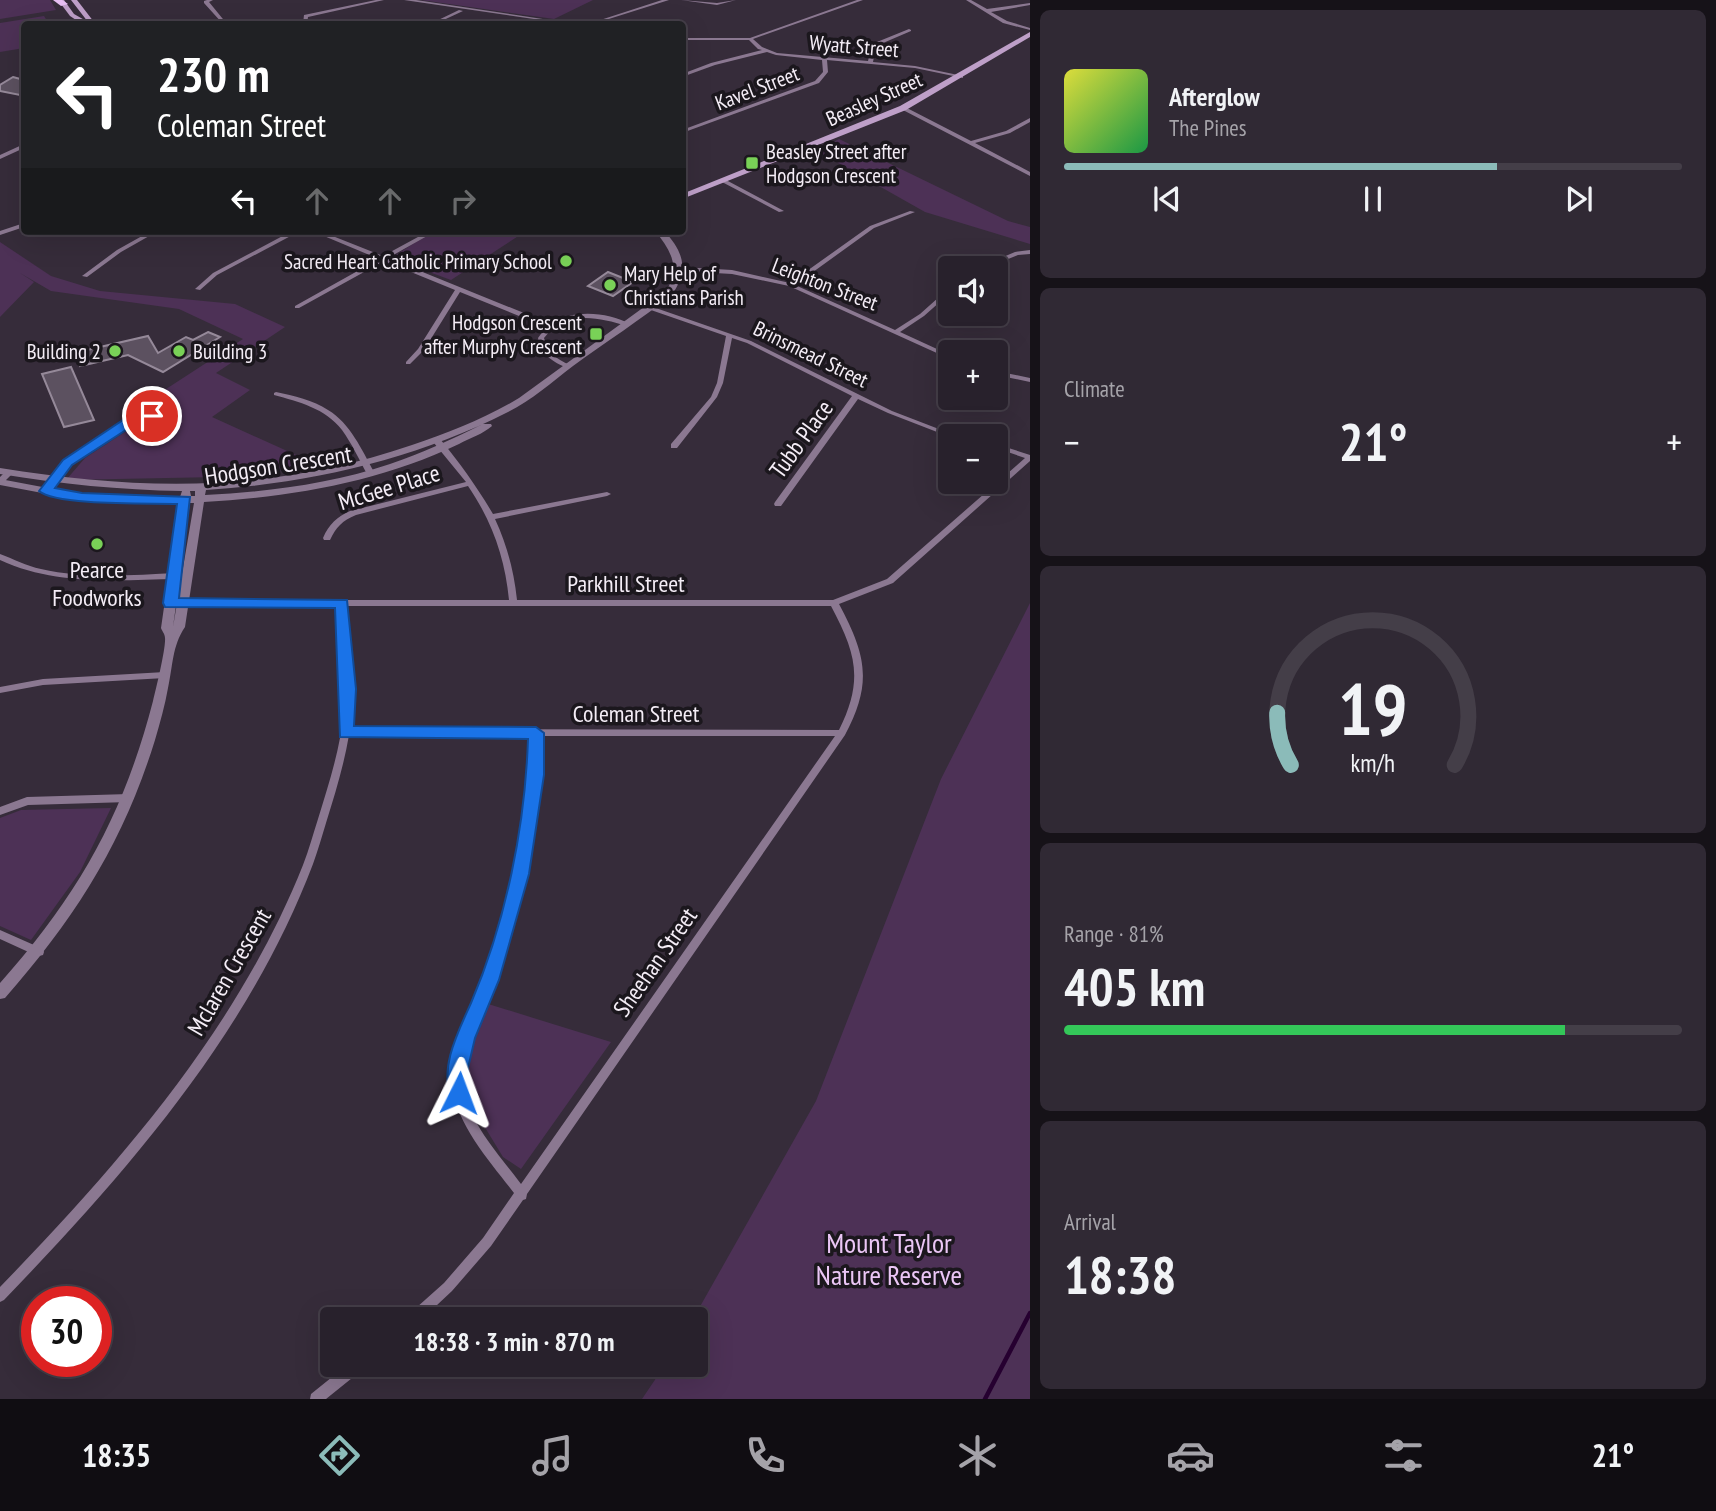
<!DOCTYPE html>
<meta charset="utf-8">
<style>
body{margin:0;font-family:"PT Sans Narrow",sans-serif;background:#302934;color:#f1f3f6;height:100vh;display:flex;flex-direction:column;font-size:26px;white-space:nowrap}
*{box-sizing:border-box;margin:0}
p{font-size:23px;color:#a5a3a9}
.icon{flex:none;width:38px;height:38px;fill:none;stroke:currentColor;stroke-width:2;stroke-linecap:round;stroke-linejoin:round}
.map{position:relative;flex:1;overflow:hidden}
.sheet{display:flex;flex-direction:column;gap:10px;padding:10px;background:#161218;width:686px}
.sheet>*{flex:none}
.hud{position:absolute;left:21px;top:21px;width:665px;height:214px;border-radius:7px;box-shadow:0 7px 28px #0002,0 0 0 2px #443e48;background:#202124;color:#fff;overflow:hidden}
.fabs{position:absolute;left:938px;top:256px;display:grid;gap:14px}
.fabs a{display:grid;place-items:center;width:70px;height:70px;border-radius:7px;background:#28212c;box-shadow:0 7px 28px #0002,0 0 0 2px #443e48;font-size:35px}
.speed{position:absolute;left:21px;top:1286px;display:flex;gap:14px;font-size:35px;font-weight:700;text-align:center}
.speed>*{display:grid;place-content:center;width:91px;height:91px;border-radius:50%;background:#28212c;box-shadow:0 7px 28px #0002,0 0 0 2px #443e48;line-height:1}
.speed .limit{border:10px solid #d22;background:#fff;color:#111}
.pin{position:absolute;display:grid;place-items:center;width:60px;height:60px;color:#fff;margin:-30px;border:4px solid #fff;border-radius:50%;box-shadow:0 2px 7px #0007}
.me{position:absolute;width:77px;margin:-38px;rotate:3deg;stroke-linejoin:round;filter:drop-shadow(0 0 5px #0008)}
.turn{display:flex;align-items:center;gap:24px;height:147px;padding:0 21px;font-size:32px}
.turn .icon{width:91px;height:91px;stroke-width:2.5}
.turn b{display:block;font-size:49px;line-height:60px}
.lanes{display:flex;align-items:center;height:66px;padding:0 21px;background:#0003;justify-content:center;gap:35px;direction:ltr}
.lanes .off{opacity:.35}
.big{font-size:52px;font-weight:700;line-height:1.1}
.sheet .tile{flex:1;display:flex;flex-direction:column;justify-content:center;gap:10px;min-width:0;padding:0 24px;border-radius:10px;background:#302934}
.sheet .dial{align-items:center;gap:0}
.dial svg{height:182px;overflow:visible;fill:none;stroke:#443e48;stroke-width:7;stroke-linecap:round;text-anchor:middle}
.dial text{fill:#f1f3f6;stroke:none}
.song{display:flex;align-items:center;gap:21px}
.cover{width:84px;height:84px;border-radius:10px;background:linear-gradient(135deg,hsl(60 70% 55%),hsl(140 70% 35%))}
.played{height:7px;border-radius:4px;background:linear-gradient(90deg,#8bbbb9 70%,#443e48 70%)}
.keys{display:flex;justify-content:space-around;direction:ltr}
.heat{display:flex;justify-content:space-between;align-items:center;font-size:38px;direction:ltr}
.charge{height:10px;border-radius:5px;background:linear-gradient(90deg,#34c759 81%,#443e48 0)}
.trip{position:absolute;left:320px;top:1307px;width:388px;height:70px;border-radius:7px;background:#28212c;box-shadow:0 7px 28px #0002,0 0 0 2px #443e48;font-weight:700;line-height:70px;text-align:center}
.tab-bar{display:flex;height:112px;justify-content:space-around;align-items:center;background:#100d12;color:#a5a3a9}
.tab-bar .icon{width:49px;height:49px}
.tab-bar .current{color:#8bbbb9}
.tab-bar b{font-size:32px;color:#f1f3f6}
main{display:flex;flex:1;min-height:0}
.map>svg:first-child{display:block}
.green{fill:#4d3156}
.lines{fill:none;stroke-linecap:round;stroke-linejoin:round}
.stream{stroke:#260030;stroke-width:4.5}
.building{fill:#5c5160;stroke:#958999;stroke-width:2}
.minor{fill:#8b7891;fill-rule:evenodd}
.tertiary{fill:#8b7891;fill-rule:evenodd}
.secondary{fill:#be9fc8;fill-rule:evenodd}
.primary{fill:#e6bef2;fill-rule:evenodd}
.route{fill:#1a73e8;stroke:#114b97;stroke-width:2}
.poi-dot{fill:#79d157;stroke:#1b171d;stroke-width:2.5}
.labels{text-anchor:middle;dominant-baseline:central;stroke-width:7;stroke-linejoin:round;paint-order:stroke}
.far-street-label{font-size:21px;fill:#f4edf6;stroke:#1b171d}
.far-poi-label{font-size:21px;fill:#f4edf6;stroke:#1b171d;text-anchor:start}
.street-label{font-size:24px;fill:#f4edf6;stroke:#1b171d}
.poi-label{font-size:24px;fill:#f4edf6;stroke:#1b171d}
.near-park-label{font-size:28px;fill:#ebc6f6;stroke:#1b171d}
</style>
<main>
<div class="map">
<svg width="1030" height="1399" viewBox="0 0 1030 1399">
<rect width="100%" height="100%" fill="#362c3a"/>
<!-- green -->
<path class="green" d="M0 0H50L56 10 0 19Z
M421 0H593L554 19Z
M44 16 49 24H24V48L0 52V23Z
M839 139 1008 221 1030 227V244L925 212 817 151Z
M433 231H526L451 280 391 258Z
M0 242 51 276 100 291 235 304 285 327 216 373 250 390 212 417 316 464 218 477 66 480 85 458 157 411 143 404 243 339 179 309 51 291 20 273 34 282 0 317Z
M1030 603V1399H642L665 1365H696V1320L693 1319 816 1101 941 779Z
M111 808 80 872 31 940 0 926V818L21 810Z
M485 1003 611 1042 521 1169 503 1157 464 1093 461 1068Z"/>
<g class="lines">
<!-- stream -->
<path class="stream" d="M985 1399 1030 1313"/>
</g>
<!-- building -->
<path class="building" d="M13 77 24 80V92L20 95 0 91V85Z
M608 272 633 282 613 296 588 286Z
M208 332 220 337 163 372 128 355 80 366 74 353 148 336 158 353 186 337 193 340Z
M71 367 94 420 64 427 42 374Z"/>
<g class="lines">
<!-- minor -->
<path class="minor" d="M207 0H213L209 2 227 24H223L204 3V1Z
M376 0H384L308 17 307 24H303L304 15Z
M404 0H416L576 24H568Z
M662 0H669L593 24H588Z
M681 0 717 3 736 0 717 5Z
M857 0H863L753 39 762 47 777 53 868 61 872 44 909 29 911 30V31L876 46 873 62 915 66 963 76V78L915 68 827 60 828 72 819 83 682 133V130L815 81 823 72 822 60 776 55 767 52 715 65 682 77V74L711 63 762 50 758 49 749 40H682V38H750Z
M966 0H971L987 9 1030 3V5L991 12 1007 21 1030 28V30L1003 23Z
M459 10 463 11 435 24H430Z
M901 107H905L971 141 1006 131 1030 118V122L1010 133 975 143 1030 172V176L901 109Z
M24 144V148L0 159V155Z
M722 180H726L784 211 779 212 722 182Z
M910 211 915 212 874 228 795 285 895 330 920 314 948 289 950 288V293L924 316 900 332 950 355V359L789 286 732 274 681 271 678 269 681 267 732 270 790 283 870 226Z
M24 223V227L0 235V231Z
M151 231H158L121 252 87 277 82 276 117 250Z
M292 231H300L217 275 200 290 195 289 213 273Z
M312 231H320L383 256 429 231H436L388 258 551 324C572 309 608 312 630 324L627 326C597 317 566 310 544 338 548 353 556 359 570 365L571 366 568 368C552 362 542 355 538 338L546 327 460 292 424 350 410 364H406V362L418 349 455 290 384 261 299 308H295V306L379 259Z
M1030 250V254L1018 255 986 268H977L1015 252Z
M650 306 751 341 892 411 957 436H950V437L888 413 858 399 781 506H775L774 504 775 502 852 396 747 343 732 338 723 383 717 397 677 448H671V444L711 397 717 383 726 336 648 309 647 308Z
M996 371 1030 378V382L996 375Z
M276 392C294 396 313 400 328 410 350 423 362 450 374 472L373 474H367C359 459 352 444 342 430 325 408 299 402 274 395V393Z
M145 413 157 417 159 418 157 427 143 431 129 427 70 464 49 493H43L42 491 64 460 130 421 132 418ZM145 417 151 419V424L142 427 136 426 137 420Z
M434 439H440C460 463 477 487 493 514L607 492 611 494 607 496 495 519C507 545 514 571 517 600H833L887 579 1025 458 996 448V444L1030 455V461L893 583 839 604C866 655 873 682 845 735L527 1194 526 1199 523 1200 491 1246 452 1291 421 1320H405L407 1316 444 1283 483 1238 514 1193C492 1164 457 1126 453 1088 450 1055 465 1025 478 996 484 979 491 963 496 946 517 877 529 808 531 736L349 735C344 765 335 794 326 823 322 836 318 850 313 864 249 1033 128 1171 4 1300L0 1302V1287C121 1162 238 1028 303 865 309 850 313 834 318 819 326 793 335 765 340 738 346 694 342 649 338 606H180L176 603 180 600H509C505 558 492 521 468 486L356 515C342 521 336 527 330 540H324L323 538C329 524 337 517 350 511L466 482 434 443ZM346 606H831C856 653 864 680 839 730L350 729 352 682ZM540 736H835L521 1184C501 1157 468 1122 464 1088 461 1056 476 1025 488 996 495 980 501 963 506 946 527 877 538 808 540 736Z
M6 471H12L13 473 3 483H0V477Z
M0 554C14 559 26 566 41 569 85 579 132 575 177 573L181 576 177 579C117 580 56 586 0 560Z
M165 672 169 675 165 678 43 685 0 693V687L43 679Z
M129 794 132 795 134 798 132 801 129 802 28 805 0 815V807L27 797Z
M0 930 43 949 44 952 43 955 39 956 35 955 0 939Z
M347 1365H363L362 1370 326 1399H310L311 1394Z"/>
<!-- tertiary -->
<path class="tertiary" d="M655 231H664C684 252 689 270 672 295 640 320 606 342 573 366 552 382 532 400 508 412 413 460 311 483 206 490L205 495C267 492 330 484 390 464 422 453 453 439 483 424H491L492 426C483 434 470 438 459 444 380 482 291 497 204 502L185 627C172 646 173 666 168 688 165 705 160 723 155 740 123 843 76 917 5 998L0 999V983C79 894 123 816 153 701 156 689 166 648 165 638 165 634 162 631 161 628L179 503H135L74 499 0 485V479L74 493 135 497H180L182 491C120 490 61 484 0 474V468C143 491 272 493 412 445 448 433 486 418 519 398L666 291C681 268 671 250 655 231ZM190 491H195V496H191ZM190 503H194L173 627Z"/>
<!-- secondary -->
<path class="secondary" d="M58 0H64L74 14 88 22 71 0H77L94 22 82 24 70 16Z
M1030 32V37L906 110 682 199V194L900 106Z"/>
<!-- primary -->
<path class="primary" d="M53 0H62L68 4 61 6Z"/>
</g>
<!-- route -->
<path class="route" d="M132 414 152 412 159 416 140 421 72 465 55 488 82 493 190 497 179 598 347 600 356 689 354 726 536 727 544 733V775L529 874 499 980 475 1038 468 1068 469 1093 466 1099 459 1102 452 1099C438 1069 459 1030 471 1003 506 921 525 827 528 739L340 737 335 608 165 607 163 603 177 504C150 503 56 506 39 491L63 460Z"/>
<!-- markers -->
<g class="poi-dot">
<rect x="745" y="156" width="14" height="14" rx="3.5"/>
<circle cx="566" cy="261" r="7"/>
<circle cx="610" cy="285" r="7"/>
<rect x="589" y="327" width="14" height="14" rx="3.5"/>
<circle cx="115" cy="351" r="7"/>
<circle cx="179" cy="351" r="7"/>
<circle cx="97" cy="544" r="7"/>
</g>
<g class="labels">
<!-- far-street labels -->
<g class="far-street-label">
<text transform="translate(854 46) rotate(5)">Wyatt Street</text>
<text transform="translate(757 88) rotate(-21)">Kavel Street</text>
<text transform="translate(874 99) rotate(-24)">Beasley Street</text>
<text transform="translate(825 284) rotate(21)">Leighton Street</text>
<text transform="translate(811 354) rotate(26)">Brinsmead Street</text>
</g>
<!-- far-poi labels -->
<g class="far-poi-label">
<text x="766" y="151">Beasley Street after<tspan x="766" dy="24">Hodgson Crescent</tspan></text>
<text x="552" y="261" text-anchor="end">Sacred Heart Catholic Primary School</text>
<text x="624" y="273">Mary Help of<tspan x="624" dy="24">Christians Parish</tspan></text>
<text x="582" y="322" text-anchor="end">Hodgson Crescent<tspan x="582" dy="24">after Murphy Crescent</tspan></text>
<text x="101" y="351" text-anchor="end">Building 2</text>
<text x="193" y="351">Building 3</text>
</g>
<!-- street labels -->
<g class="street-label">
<text transform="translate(801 439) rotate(-54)">Tubb Place</text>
<text transform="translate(278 465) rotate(-9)">Hodgson Crescent</text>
<text transform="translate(389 487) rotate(-17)">McGee Place</text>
<text x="626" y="583">Parkhill Street</text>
<text x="636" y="713">Coleman Street</text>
<text transform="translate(655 962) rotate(-55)">Sheehan Street</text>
<text transform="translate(229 972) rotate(-60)">Mclaren Crescent</text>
</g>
<!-- poi labels -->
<g class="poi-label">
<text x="97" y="569">Pearce<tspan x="97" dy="28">Foodworks</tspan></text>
</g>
<!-- near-park labels -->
<g class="near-park-label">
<text x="889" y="1242">Mount Taylor<tspan x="889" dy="32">Nature Reserve</tspan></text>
</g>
</g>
</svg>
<div class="fabs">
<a><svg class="icon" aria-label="sound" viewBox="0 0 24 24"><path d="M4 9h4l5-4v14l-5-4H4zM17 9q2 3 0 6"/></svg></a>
<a>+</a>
<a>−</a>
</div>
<div class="speed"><div class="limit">30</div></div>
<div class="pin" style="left:152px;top:416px;background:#d93025"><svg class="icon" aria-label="arrive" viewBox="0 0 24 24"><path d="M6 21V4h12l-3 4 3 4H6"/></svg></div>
<svg class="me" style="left:459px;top:1093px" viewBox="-20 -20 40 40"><path d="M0-17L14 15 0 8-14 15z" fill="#1a73e8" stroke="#fff" stroke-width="4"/></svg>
<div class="trip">18:38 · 3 min · 870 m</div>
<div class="hud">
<div class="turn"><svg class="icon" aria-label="left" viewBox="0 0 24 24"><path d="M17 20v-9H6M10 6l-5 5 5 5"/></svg><div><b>230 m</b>Coleman Street</div></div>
<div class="lanes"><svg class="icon" aria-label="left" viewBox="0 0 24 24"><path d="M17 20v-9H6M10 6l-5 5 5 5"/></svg><svg class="icon off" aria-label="ahead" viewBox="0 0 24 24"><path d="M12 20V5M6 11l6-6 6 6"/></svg><svg class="icon off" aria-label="ahead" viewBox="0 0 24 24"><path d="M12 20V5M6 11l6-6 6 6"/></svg><svg class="icon off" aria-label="right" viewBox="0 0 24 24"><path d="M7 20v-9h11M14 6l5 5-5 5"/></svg></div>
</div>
</div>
<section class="sheet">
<div class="tile">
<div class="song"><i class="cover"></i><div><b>Afterglow</b><p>The Pines</p></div></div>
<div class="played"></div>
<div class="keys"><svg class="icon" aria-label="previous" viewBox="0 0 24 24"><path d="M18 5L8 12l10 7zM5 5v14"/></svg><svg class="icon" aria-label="pause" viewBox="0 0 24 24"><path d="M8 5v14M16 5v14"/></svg><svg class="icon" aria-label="next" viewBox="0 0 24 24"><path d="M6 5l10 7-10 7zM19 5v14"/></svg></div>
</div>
<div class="tile"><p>Climate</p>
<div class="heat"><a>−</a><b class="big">21°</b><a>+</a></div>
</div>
<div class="tile dial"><svg viewBox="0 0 100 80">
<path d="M14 69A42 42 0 1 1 86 69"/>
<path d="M14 69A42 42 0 0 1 8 46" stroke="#8bbbb9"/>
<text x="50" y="56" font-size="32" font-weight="700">19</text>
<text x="50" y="72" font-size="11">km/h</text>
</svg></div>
<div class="tile"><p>Range · 81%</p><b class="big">405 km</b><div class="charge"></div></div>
<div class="tile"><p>Arrival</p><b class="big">18:38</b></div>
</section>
</main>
<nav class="tab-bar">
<b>18:35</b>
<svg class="icon current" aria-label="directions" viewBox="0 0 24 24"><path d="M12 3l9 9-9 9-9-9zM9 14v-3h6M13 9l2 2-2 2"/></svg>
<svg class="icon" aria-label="music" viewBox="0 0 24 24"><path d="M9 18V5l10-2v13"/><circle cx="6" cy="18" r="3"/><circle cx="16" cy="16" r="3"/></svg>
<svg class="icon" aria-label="phone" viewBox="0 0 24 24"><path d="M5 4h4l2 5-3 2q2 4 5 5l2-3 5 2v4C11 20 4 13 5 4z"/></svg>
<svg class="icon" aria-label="climate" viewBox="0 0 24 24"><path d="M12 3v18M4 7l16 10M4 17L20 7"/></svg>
<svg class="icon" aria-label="car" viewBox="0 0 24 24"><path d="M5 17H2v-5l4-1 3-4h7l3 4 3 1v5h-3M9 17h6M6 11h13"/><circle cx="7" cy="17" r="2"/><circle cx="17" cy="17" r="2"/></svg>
<svg class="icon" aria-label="filters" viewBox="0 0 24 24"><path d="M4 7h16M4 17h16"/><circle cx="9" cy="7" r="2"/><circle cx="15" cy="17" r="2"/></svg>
<b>21°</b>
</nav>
